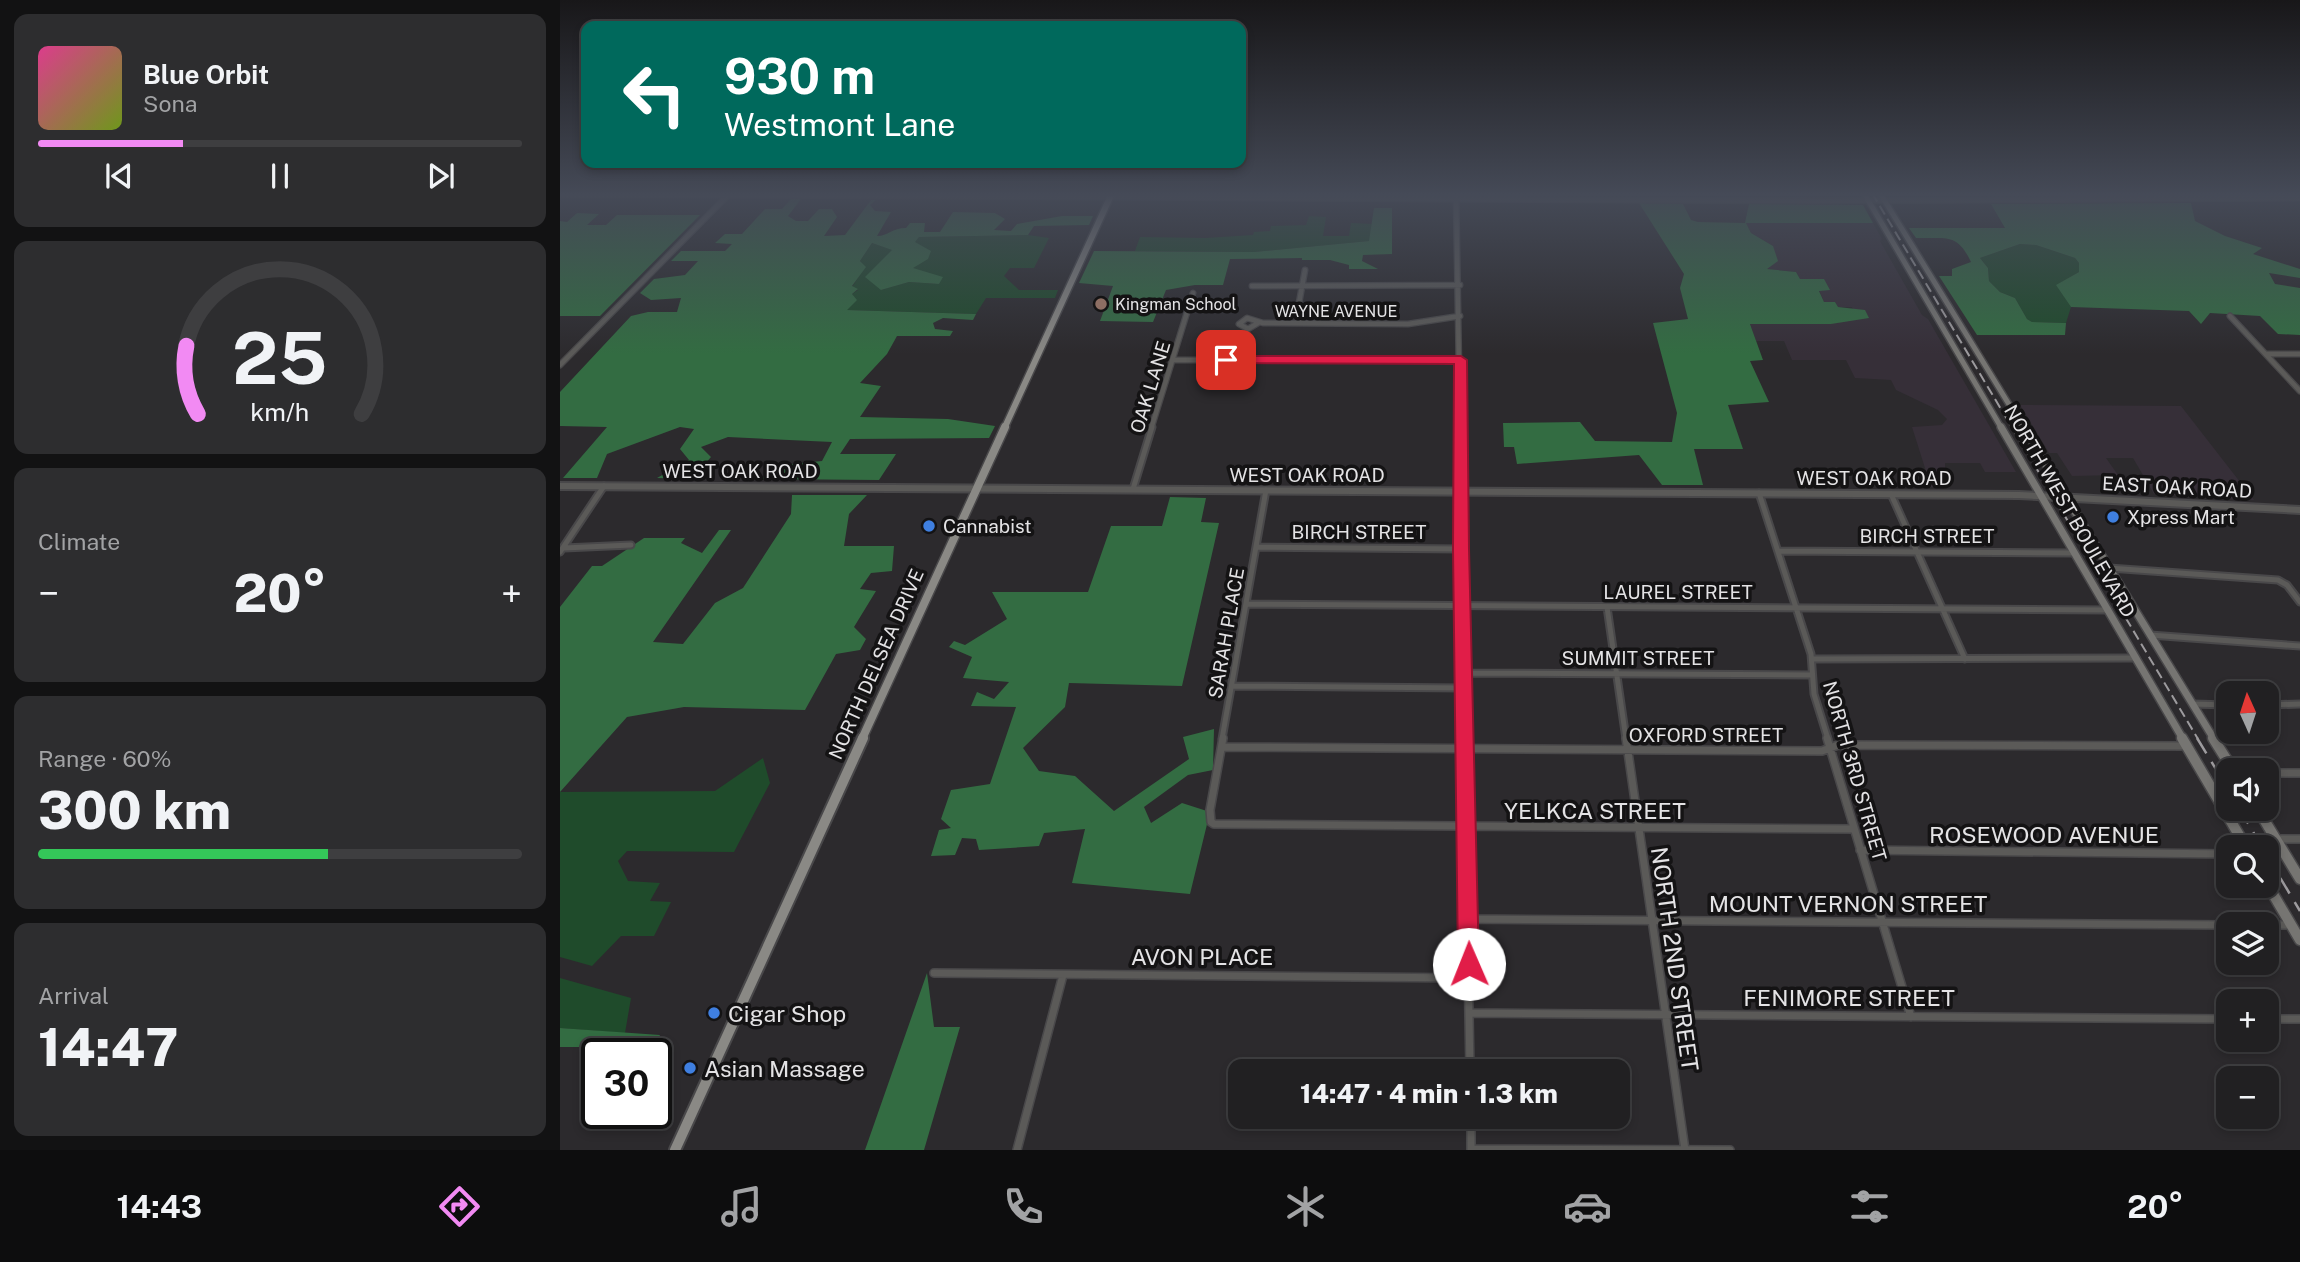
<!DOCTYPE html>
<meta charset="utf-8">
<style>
body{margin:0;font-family:"Public Sans",sans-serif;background:#2d2d2f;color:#f1f3f6;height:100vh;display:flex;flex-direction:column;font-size:26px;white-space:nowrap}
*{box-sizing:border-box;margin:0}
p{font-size:23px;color:#a2a3a5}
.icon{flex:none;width:38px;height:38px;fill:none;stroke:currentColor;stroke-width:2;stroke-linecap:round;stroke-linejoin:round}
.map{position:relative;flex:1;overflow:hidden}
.details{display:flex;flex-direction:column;gap:14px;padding:14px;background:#121213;width:560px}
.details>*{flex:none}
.hud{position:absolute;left:21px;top:21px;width:665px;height:147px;border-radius:14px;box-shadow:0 4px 10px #0003,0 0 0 2px #3e3e40;background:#00695c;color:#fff;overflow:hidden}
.needle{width:46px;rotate:357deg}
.buttons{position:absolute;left:1656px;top:681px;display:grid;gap:14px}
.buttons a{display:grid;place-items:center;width:63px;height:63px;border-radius:14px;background:#212022;box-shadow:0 4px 10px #0003,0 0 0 2px #3e3e40;font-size:35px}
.speed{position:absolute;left:21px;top:1038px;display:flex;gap:14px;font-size:35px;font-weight:700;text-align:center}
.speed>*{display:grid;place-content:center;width:91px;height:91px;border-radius:50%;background:#212022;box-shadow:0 4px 10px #0003,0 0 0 2px #3e3e40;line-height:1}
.speed .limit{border:4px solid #111;border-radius:10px;background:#fff;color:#111}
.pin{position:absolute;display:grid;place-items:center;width:60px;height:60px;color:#fff;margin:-30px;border-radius:14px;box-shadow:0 4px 10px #0006}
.me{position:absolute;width:77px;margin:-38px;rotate:359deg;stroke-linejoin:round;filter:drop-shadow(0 0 5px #0008)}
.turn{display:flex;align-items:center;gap:24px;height:147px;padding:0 28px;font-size:32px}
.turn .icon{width:91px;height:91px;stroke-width:2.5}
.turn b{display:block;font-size:49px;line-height:60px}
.big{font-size:52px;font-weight:800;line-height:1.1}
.details .card{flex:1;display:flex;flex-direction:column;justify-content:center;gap:10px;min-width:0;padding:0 24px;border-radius:14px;background:#2d2d2f}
.details .dial{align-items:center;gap:0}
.dial svg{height:182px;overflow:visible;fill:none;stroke:#3e3e40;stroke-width:7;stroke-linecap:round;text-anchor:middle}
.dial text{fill:#f1f3f6;stroke:none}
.song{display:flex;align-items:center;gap:21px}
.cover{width:84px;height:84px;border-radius:10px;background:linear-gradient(135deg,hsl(330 70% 55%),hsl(80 70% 35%))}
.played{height:7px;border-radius:4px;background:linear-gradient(90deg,#f28af3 30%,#3e3e40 30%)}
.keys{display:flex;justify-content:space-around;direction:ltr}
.heat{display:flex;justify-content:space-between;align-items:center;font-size:38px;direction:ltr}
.charge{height:10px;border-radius:5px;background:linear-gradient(90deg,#34c759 60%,#3e3e40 0)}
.trip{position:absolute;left:668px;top:1059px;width:402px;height:70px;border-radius:14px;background:#212022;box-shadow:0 4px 10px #0003,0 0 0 2px #3e3e40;font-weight:800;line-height:70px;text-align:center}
.dock{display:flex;height:112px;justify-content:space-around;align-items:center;background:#0d0d0e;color:#a2a3a5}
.dock .icon{width:49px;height:49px}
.dock .active{color:#f28af3}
.dock b{font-size:32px;color:#f1f3f6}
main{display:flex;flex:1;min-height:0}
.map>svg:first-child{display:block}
.built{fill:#362f38}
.green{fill:#1f4b2b}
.forest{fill:#336c42}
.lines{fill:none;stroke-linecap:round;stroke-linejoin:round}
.minor-far2-casing{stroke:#49484a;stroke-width:7}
.minor-far1-casing{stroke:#49484a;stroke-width:9}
.minor-casing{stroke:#49484a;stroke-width:10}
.tertiary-far1-casing{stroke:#49484a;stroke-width:7}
.tertiary-casing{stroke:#49484a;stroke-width:10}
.secondary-far2-casing{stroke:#49484a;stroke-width:8}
.secondary-far1-casing{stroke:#49484a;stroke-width:10}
.secondary-casing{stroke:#49484a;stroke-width:13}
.primary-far2-casing{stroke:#49484a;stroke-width:9}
.primary-far1-casing{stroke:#49484a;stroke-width:11}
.primary-casing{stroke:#49484a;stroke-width:14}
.minor-far2{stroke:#5b5a58;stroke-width:4.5}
.minor-far1{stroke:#5b5a58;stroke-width:5}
.minor{stroke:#5b5a58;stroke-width:7}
.tertiary-far1{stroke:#5b5a58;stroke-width:4.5}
.tertiary{stroke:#5b5a58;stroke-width:6}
.secondary-far2{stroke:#767572;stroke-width:5}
.secondary-far1{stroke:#767572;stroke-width:7}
.secondary{stroke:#767572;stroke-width:10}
.primary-far2{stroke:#8a8985;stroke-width:6}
.primary-far1{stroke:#8a8985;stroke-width:8}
.primary{stroke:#8a8985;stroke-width:10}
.rail-far1{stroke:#9d9b9e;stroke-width:2;stroke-dasharray:10 5;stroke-linecap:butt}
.rail{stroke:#9d9b9e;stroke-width:2.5;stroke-dasharray:18 10;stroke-linecap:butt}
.route{fill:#e11d48;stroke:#92132f;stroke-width:2}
.education-dot{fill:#8d6e63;stroke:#141314;stroke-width:2.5}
.shop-dot{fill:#3f7fe0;stroke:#141314;stroke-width:2.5}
.labels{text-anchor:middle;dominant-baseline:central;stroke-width:7;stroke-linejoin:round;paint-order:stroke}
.far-poi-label{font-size:16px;fill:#e4e3e5;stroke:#141314;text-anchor:start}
.far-street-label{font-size:16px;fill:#e4e3e5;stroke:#141314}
.street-label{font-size:19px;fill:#e4e3e5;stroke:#141314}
.poi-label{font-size:19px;fill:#e4e3e5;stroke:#141314;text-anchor:start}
.near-street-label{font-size:23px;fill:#e4e3e5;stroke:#141314}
.near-poi-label{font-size:23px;fill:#e4e3e5;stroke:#141314;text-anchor:start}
</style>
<main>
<section class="details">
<div class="card">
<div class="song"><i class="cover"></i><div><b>Blue Orbit</b><p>Sona</p></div></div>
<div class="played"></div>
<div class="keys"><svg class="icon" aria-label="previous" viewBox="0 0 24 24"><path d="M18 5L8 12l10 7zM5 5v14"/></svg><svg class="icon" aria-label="pause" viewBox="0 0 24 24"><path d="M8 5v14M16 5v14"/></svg><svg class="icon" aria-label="next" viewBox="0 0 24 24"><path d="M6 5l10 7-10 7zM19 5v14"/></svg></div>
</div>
<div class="card dial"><svg viewBox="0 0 100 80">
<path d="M14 69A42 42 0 1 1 86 69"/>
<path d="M14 69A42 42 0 0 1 9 39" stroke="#f28af3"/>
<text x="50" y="56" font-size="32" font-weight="700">25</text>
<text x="50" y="72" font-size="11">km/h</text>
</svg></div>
<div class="card"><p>Climate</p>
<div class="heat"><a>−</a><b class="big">20°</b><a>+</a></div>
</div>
<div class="card"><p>Range · 60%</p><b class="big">300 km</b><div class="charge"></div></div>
<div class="card"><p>Arrival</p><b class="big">14:47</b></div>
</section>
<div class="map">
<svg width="1740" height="1150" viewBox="0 0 1740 1150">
<rect width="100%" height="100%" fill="#2c2a2d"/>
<!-- built -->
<path class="built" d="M1186 223H1313L1322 239 1320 241 1362 315 1368 319 1456 472H1425L1420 463H1385L1386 487H1371L1352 427 1382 425 1387 419 1378 410 1336 390 1331 380 1295 378 1286 360H1232L1224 341H1196L1190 324H1271L1293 310 1292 307H1277L1275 302H1264L1259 290 1240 279 1236 272 1206 269 1213 246 1191 233Z
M1460 405 1621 406 1694 500 1594 494 1573 458H1546L1558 475 1512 476 1497 453H1489Z"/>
<!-- green -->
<path class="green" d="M749 216 766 217 763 236H789L791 223 812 224 810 241 694 252 575 251 580 237 645 238 693 235 694 232 710 231 711 226 746 225Z
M468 235 489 238 474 268H450L444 276 459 290H498L495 298H426L416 314 286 310 296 300 292 294 298 290 292 287 305 267 300 261 312 243 333 250 321 290 349 282 380 284 352 268 355 241 359 237Z
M1460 244 1476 245 1515 258 1519 263V272L1497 285 1511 307 1506 323 1472 322 1467 319 1455 298 1440 292 1429 281 1428 268 1420 258Z
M203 758 210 783 174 852 67 851 58 861 68 881 100 883 90 901 111 902 94 936H61L32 966 0 957V792L155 791Z
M0 978 71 998 65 1033 0 1028Z"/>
<!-- forest -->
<path class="forest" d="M231 199H241L228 216 236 221H248L259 209H272L277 217 264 236 285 235 311 200H316L310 205 315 211 331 212 317 236C328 236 332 228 346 228L350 223H365L364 232H380L393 212 435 213 445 219 434 230 451 231 457 224 502 216H533L529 225 474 226 468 235 359 237 355 242 371 251 368 259 353 268 383 277 379 284 349 282 321 290 305 277 332 250 312 243 300 261 306 267 292 286 298 289 292 294 297 300 287 310 416 314 413 320 383 318 373 323 375 329 393 331 390 336H337L327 354 300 383 321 386 300 417 388 419 435 426 429 438 290 439 280 454H336L319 480 202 479 212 466 262 461 272 442 168 437 141 447 151 457 132 479 97 478 129 460 120 449 134 429 120 427 47 454 37 478H3L47 427 0 426V392L71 316 88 312H117L121 298 91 300 80 293 94 279 125 275 138 261H111L121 251H165L172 244 155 243 165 234H182L205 209H222Z
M1079 203 1123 204 1131 220 1138 222 1185 223 1189 204 1303 205 1313 223H1186L1191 233 1213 246 1218 261 1207 269 1236 272 1240 279H1264L1270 290 1259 291 1264 302H1275L1278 307 1305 310 1309 318 1271 324H1190L1203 360 1190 361 1209 402 1168 405 1183 449H1134L1143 485H1102L1079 455 957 464 954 447H944L943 423 1020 422 1035 441 1112 442 1117 413 1093 323 1128 319 1120 288 1124 274Z
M1631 203 1635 221 1665 236 1702 248 1693 254 1740 269V278L1709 273 1715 284 1740 288V335L1718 334 1700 316 1650 313 1641 324 1629 311 1511 307 1496 285 1519 272V263L1515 258 1476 245 1460 244 1420 258 1428 268 1429 281 1440 292 1455 298 1467 319 1472 322 1506 323 1505 335H1417L1379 276H1392V269L1411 262C1397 232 1386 239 1356 238L1349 228H1445L1431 204Z
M814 208H832V254L803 255 802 261 818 269H789V265L770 260H742V258L670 259 663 285H635L606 290 593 322 540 321 553 286 519 283 534 251 694 252 809 241Z
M17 213 39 214 27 225H46L57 215H140L40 316H0V221L7 222Z
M232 495H307L289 514 284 546H334L332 571 311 573 300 589 316 591 294 627 306 639 300 650 276 654 245 710 124 707 67 717 0 792V607L32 566H42L84 538H125L121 543 142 553 159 530H171L93 642 123 644 155 603 183 588 231 514Z
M610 497 646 498 641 522 659 523 622 686 509 683 505 707 463 748 479 771 515 776 554 811 629 759 623 737 654 729 653 770 628 775 584 807 591 823 622 803 650 812 630 894 512 883 525 829 484 833 479 846 419 850 416 839 402 838 395 855 371 856 379 830 391 828 381 819 391 790 430 784 456 707 411 706 417 692 434 699 449 682 403 678 412 657 389 647 394 641 405 645 447 619 432 592H528L551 526H602Z
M367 973 374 1027H400L364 1150H305Z
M0 1028 100 1035 94 1047H0Z"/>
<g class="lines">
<!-- minor-far2 casing -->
<g class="minor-far2-casing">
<path id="minor-far2" d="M896 193 900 429
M0 194 168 195
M692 286 900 285
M1670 316 1740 391
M698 323 688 329 679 324 687 318 703 323 848 324 900 316
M742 323 739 303 745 270
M1706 354H1740
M612 360H901
M591 429 633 293"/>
</g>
<!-- minor-far1 casing -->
<g class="minor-far1-casing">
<path id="minor-far1" d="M900 427 904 739
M573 489 592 427
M1199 493 1251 654 1254 694 1268 739
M1331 494 1405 659
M696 547 901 549
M4 548 71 545
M1218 551 1515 553
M0 552 44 486
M1549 568 1718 580 1727 585 1740 602
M687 604 1548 610
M1047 607 1066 739
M1590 635 1740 646
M1252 659 1576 658
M903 673 1252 675
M673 686 904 688
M1633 704 1668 705
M1706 705 1740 704
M662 739 706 490"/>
</g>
<!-- minor casing -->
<g class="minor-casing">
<path id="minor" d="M663 738 650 810 651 822 654 824 1294 829
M904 738 910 1071
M1066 738 1125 1150
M1267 738 1351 1017
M662 747 1262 751 1278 745 1627 746
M1706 773H1740
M1716 839H1740
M1300 850 1668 854
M908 919 1668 925
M1706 925H1731
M374 973 909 978
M909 1013 1668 1019
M1706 1019H1740
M911 1116V1150
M911 1149 1170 1150
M457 1150 503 975"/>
</g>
<!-- tertiary-far1 casing -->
<g class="tertiary-far1-casing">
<path id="tertiary-far1" d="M0 365 168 195 1250 201 1740 198"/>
</g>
<!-- tertiary casing -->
<g class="tertiary-casing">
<path id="tertiary" d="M0 486 1459 495 1740 510"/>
</g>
<!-- secondary-far2 casing -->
<g class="secondary-far2-casing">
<path id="secondary-far2" d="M1304 193 1442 429
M1320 193 1464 429"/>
</g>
<!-- secondary-far1 casing -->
<g class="secondary-far1-casing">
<path id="secondary-far1" d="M1441 427 1623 739
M1463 427 1654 739"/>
</g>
<!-- secondary casing -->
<g class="secondary-casing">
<path id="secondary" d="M1622 738 1686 847
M1653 738 1673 770
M1697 808 1740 879
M1706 882 1740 940"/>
</g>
<!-- primary-far2 casing -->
<g class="primary-far2-casing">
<path id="primary-far2" d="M444 429 552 193"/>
</g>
<!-- primary-far1 casing -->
<g class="primary-far1-casing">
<path id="primary-far1" d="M302 739 445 427"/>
</g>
<!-- primary casing -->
<g class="primary-casing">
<path id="primary" d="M115 1150 303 738"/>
</g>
<!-- minor-far2 -->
<use href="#minor-far2" class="minor-far2"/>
<!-- minor-far1 -->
<use href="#minor-far1" class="minor-far1"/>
<!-- minor -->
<use href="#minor" class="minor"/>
<!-- tertiary-far1 -->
<use href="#tertiary-far1" class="tertiary-far1"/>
<!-- tertiary -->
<use href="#tertiary" class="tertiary"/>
<!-- secondary-far2 -->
<use href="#secondary-far2" class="secondary-far2"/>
<!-- secondary-far1 -->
<use href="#secondary-far1" class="secondary-far1"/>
<!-- secondary -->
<use href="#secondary" class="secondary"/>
<!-- primary-far2 -->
<use href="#primary-far2" class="primary-far2"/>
<!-- primary-far1 -->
<use href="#primary-far1" class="primary-far1"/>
<!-- primary -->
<use href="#primary" class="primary"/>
<!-- rail-far1 -->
<path class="rail-far1" d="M1312 193 1638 739"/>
<!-- rail -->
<path class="rail" d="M1637 738 1668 789
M1679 808 1702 847
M1706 854 1740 911"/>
</g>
<!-- sky -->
<linearGradient id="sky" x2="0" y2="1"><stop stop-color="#181719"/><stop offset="0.55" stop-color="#454a57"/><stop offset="1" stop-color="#454a57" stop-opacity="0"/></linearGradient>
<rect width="1740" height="354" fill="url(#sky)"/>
<!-- route -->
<path class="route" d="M666 356H901L907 360 909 549 919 964 916 972 909 975 901 972 898 964 893 549 894 364 662 363 660 360Z"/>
<!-- markers -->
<circle class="education-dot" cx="541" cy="304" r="7"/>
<g class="shop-dot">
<circle cx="1553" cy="517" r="7"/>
<circle cx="369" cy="526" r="7"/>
<circle cx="154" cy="1013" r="7"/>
<circle cx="130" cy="1068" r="7"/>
</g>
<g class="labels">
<!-- far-poi labels -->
<g class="far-poi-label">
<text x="555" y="304">Kingman School</text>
</g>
<!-- far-street labels -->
<g class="far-street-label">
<text x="776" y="311">WAYNE AVENUE</text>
</g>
<!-- street labels -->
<g class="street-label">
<text transform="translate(590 387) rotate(-73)">OAK LANE</text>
<text x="180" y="471">WEST OAK ROAD</text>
<text x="747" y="475">WEST OAK ROAD</text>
<text x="1314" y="478">WEST OAK ROAD</text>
<text transform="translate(1617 487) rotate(3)">EAST OAK ROAD</text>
<text transform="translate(1510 511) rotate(60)">NORTH WEST BOULEVARD</text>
<text x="799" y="532">BIRCH STREET</text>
<text x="1367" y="536">BIRCH STREET</text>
<text x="1118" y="592">LAUREL STREET</text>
<text transform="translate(666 633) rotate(-80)">SARAH PLACE</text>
<text x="1078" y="658">SUMMIT STREET</text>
<text transform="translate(316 664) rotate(-66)">NORTH DELSEA DRIVE</text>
<text x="1146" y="735">OXFORD STREET</text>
<text transform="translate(1295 771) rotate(74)">NORTH 3RD STREET</text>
</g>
<!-- poi labels -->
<g class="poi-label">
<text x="1567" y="517">Xpress Mart</text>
<text x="383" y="526">Cannabist</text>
</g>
<!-- near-street labels -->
<g class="near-street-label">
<text x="1035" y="810">YELKCA STREET</text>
<text x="1484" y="834">ROSEWOOD AVENUE</text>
<text x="1288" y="903">MOUNT VERNON STREET</text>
<text x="642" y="956">AVON PLACE</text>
<text transform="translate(1115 959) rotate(82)">NORTH 2ND STREET</text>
<text x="1289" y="997">FENIMORE STREET</text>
</g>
<!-- near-poi labels -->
<g class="near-poi-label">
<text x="168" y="1013">Cigar Shop</text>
<text x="144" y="1068">Asian Massage</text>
</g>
</g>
</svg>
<div class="buttons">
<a><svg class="needle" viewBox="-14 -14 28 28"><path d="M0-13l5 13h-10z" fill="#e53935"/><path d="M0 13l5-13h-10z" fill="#a2a3a5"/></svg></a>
<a><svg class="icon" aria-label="sound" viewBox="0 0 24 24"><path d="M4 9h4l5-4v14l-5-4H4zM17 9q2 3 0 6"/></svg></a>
<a><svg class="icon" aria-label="search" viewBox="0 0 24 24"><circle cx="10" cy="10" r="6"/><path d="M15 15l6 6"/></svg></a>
<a><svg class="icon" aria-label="layers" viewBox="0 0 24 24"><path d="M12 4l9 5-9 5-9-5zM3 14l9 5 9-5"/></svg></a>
<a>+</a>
<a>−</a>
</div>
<div class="speed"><div class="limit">30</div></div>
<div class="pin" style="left:666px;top:360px;background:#d93025"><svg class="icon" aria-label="arrive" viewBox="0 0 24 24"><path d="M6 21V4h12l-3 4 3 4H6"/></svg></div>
<svg class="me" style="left:909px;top:964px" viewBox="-20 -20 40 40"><circle r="19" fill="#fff"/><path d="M0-13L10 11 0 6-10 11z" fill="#e11d48"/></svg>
<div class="trip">14:47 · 4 min · 1.3 km</div>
<div class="hud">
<div class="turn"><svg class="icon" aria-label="left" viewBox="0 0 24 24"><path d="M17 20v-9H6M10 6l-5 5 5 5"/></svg><div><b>930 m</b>Westmont Lane</div></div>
</div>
</div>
</main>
<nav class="dock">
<b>14:43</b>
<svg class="icon active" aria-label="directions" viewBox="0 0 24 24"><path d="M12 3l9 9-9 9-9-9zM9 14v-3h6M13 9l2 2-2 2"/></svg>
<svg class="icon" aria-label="music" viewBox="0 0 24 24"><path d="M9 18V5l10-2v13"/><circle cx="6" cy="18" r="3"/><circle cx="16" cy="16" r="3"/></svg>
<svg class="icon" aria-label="phone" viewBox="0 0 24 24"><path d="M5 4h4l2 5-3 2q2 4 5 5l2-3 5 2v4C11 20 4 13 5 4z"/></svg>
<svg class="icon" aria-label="climate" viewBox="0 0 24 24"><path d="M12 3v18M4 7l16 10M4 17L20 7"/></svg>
<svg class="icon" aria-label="car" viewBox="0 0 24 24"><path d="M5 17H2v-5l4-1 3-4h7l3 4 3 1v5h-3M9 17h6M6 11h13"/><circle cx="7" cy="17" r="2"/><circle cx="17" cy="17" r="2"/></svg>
<svg class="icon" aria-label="filters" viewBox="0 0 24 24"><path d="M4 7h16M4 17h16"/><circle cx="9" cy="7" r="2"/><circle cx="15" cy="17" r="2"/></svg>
<b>20°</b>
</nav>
